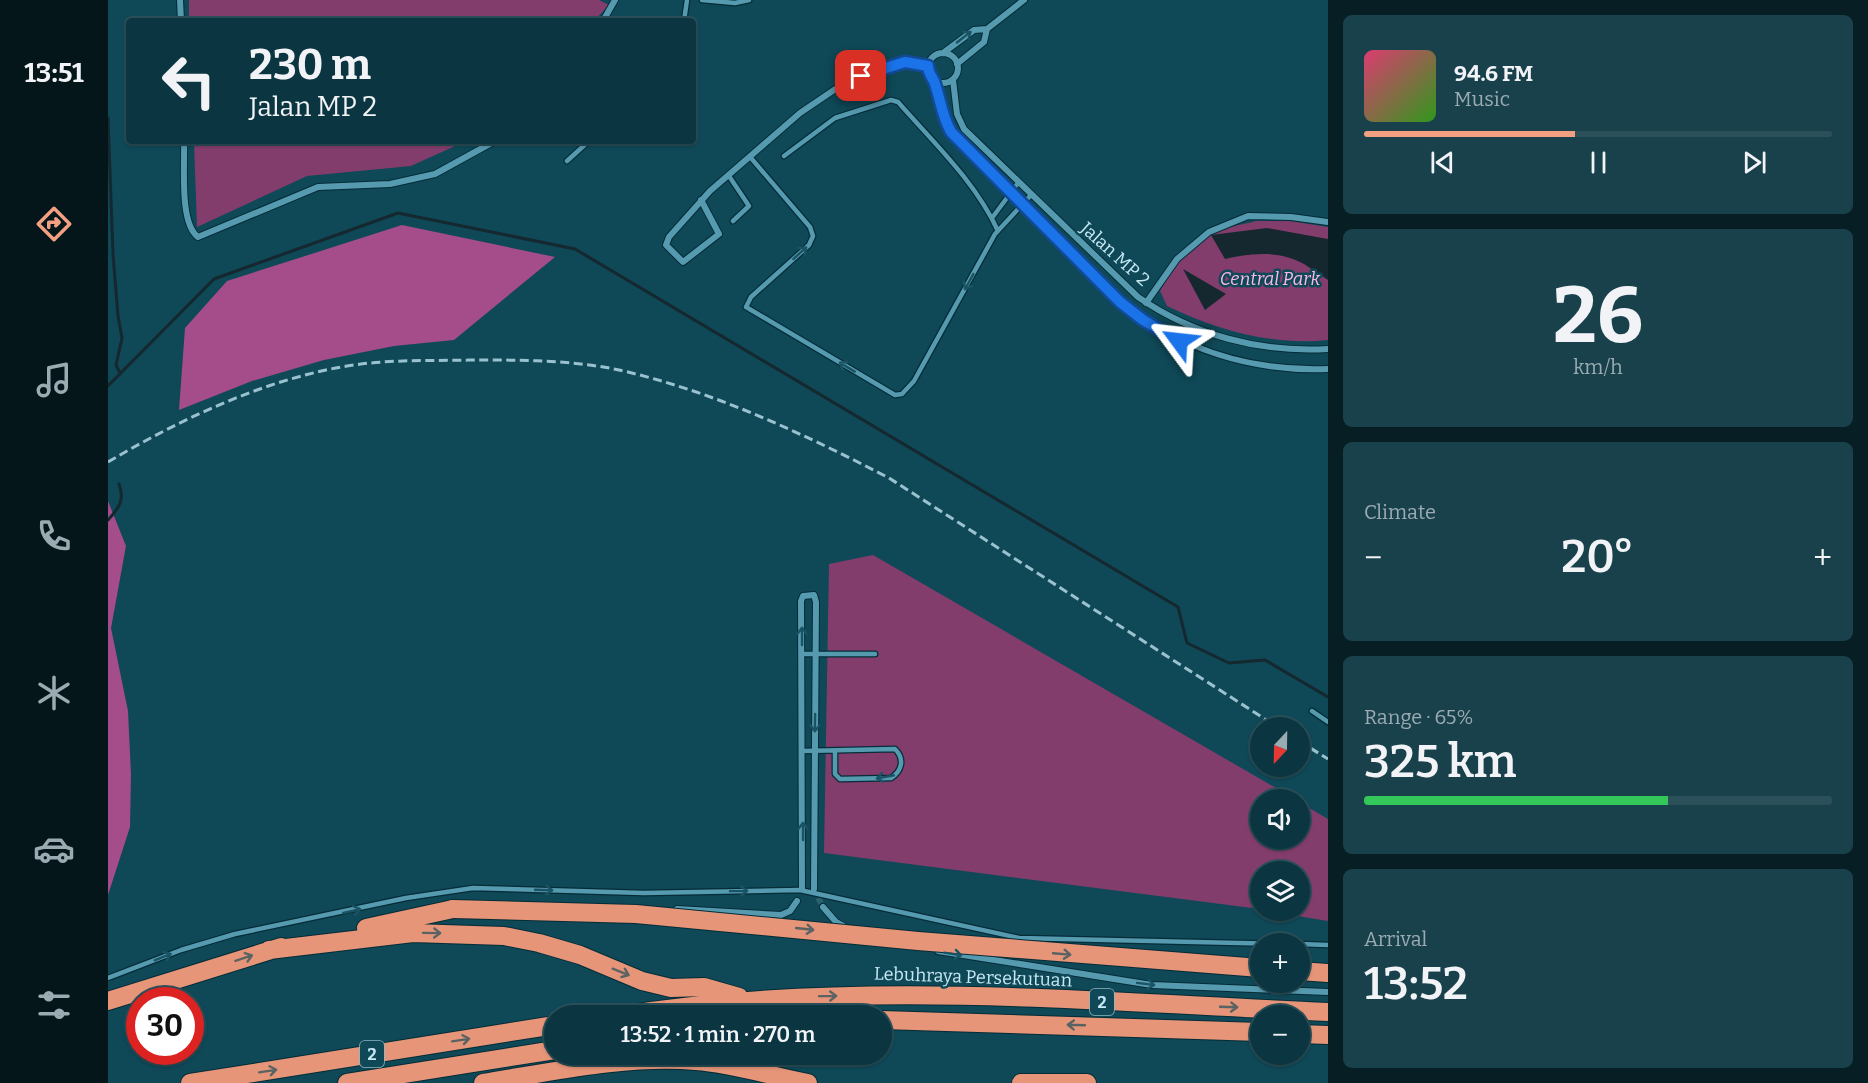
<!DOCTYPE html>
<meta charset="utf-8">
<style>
body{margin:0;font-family:Bitter,serif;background:#19414c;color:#f1f3f6;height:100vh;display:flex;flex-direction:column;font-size:22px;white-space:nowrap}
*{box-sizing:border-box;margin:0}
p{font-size:20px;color:#9aabb1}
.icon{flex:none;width:33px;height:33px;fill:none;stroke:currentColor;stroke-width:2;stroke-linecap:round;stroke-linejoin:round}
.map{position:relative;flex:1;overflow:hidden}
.drawer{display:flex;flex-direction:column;gap:15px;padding:15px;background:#061e24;width:540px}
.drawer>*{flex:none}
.top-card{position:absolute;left:18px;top:18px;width:570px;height:126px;border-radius:6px;box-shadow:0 2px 4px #0004,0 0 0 2px #2b505a;background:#0b3641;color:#f1f3f6;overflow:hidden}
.needle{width:39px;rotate:202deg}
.controls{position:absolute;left:1142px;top:717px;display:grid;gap:12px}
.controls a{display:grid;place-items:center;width:60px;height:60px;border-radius:50%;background:#0b3641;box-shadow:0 2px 4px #0004,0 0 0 2px #2b505a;font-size:30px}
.speed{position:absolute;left:18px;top:987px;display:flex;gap:12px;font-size:30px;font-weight:700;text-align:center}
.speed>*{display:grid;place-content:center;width:78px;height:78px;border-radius:50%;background:#0b3641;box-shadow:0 2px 4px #0004,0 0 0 2px #2b505a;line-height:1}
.speed .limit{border:9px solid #d22;background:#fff;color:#111}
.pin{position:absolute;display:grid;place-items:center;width:51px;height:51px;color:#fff;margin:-26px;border-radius:12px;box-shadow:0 3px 9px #0006}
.me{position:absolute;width:66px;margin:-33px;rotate:300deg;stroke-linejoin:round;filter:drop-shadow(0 0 4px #0008)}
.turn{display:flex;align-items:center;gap:21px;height:126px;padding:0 24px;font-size:27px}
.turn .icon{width:78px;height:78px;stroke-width:2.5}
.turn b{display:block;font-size:42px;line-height:51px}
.big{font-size:45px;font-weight:600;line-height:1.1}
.drawer .widget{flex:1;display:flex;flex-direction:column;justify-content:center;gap:9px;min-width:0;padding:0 21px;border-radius:9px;background:#19414c}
.drawer .dial{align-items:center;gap:0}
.dial b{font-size:78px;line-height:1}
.song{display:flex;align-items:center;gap:18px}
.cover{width:72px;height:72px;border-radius:9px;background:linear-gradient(135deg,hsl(340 70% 55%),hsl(110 70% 35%))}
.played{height:6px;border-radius:3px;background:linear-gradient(90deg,#f3a082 45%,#2b505a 45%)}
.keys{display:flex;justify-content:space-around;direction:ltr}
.heat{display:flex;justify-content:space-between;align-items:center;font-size:33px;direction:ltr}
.charge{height:9px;border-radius:4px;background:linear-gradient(90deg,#34c759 65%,#2b505a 0)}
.trip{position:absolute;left:436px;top:1005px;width:348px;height:60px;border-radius:30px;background:#0b3641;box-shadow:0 2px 4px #0004,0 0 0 2px #2b505a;font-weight:600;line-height:60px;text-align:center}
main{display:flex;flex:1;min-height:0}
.menu{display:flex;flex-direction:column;width:108px;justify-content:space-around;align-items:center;background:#04161a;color:#9aabb1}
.menu .icon{width:42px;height:42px}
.menu .on{color:#f3a082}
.menu b{font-size:27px;color:#f1f3f6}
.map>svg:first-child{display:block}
.green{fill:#833d6d}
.forest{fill:#a54d8a}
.water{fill:#15282f}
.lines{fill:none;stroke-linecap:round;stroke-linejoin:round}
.stream{stroke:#15282f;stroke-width:3}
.street-tunnel{stroke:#2b606f;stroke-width:6;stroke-dasharray:6 3;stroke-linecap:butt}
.lane-casing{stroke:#052c37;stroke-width:7}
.street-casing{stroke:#052c37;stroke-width:8}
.highway-casing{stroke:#052c37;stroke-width:20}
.lane{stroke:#569ab0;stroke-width:4.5}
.street{stroke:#569ab0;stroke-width:6}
.highway{stroke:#e69578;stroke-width:18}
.rail{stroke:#9ac1ce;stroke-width:3;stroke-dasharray:9 4.5;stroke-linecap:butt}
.highway-bridge-casing{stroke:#052c37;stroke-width:20;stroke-linecap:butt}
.highway-bridge{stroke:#e69578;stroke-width:18}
.oneway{stroke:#1a5464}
.oneway2{stroke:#5a6363}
.route-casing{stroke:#114b97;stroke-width:15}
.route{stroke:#1a73e8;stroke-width:10}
.labels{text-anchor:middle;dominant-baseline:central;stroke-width:5;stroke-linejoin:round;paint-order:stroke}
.shield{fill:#0f4857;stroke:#90b8c5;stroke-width:1.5}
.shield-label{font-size:16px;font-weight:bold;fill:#c7e8f4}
.street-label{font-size:18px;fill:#c7e8f4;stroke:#0f4857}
.park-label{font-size:18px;font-style:italic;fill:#ffb7e5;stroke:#0f4857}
</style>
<main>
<nav class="menu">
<b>13:51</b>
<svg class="icon on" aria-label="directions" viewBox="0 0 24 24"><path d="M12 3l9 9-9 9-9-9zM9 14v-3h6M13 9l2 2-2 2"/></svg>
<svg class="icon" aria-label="music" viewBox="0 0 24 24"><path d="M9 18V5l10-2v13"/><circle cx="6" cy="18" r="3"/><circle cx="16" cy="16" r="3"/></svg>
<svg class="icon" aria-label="phone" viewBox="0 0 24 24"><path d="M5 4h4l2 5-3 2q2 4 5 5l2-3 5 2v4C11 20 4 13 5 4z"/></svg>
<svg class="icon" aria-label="climate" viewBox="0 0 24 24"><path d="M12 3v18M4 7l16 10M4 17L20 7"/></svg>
<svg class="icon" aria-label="car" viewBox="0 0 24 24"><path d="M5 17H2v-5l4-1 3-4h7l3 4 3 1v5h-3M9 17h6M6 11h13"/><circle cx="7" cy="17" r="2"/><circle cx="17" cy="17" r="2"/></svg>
<svg class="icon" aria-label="filters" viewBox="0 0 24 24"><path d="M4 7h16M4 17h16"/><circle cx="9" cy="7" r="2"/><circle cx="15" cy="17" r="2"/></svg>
</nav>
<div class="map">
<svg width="1220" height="1083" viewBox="0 0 1220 1083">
<rect width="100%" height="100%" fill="#0f4857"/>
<!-- green -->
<path class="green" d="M81 0H491L501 5 486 21H81Z
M86 141H358L303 166 199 176 89 227Z
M1148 221H1182L1220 227V340C1164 346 1109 330 1059 306L1052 291C1064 269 1080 247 1102 235 1115 227 1134 225 1148 221Z
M765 555 1187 799 1152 800V838H1191V802L1220 819V921L1159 911 1191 910V872H1152V909L716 853 721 564Z"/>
<!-- forest -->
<path class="forest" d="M294 225 447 257 346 340 286 346 216 360 144 381 71 410 77 328 119 281Z
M0 501 18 546 3 628 20 711 23 774 22 827 0 895Z"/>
<!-- water -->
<path class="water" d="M1159 228 1220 239V280C1212 275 1204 269 1196 264 1171 250 1144 253 1117 259L1103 235Z
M1075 269 1118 294 1097 310Z"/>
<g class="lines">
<!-- stream -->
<path class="stream" d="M0 118 5 254 10 316 14 338 8 365 12 373
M0 386 106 279 290 213 467 249 1070 607 1079 643 1121 663 1157 660 1220 697
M0 520C11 508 17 500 11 484"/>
<!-- street-tunnel -->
<path class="street-tunnel" d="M706 890 715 907"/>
<!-- lane casing -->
<g class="lane-casing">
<path id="lane" d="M594 0 627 3 641 0
M576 21 579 0
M676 156 727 118 783 100 790 102C825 142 867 181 890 231
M643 158 702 227 705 236 701 245 643 297 638 307 787 395 794 394 806 381 887 234 923 195
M459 161 481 141
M621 176 641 206 625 221
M884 218 910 183
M694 654H767
M1204 711 1220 722
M694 751 787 749C797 759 794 771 783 778L732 779 727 774V751
M1191 944 1220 945
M0 978 73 950 127 934 298 898 365 888 536 893 692 890 911 938 1172 944"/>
</g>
<!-- street casing -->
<g class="street-casing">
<path id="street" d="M72 0 73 21
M495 21 507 0
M835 53 866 30 879 29 916 0
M820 68a15 15 0 1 1 30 0a15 15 0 1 1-30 0Z
M849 64 876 42 879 29
M845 80 849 114 856 129 1030 297C1085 335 1152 353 1220 349
M827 81 834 116 843 132 1012 302C1072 349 1143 372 1220 369
M76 141C77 165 71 223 90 237L210 187 282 184 327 174 387 141
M593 200 611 234 575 262 558 245 561 237 602 191 692 113 726 90 753 76 797 62 820 66
M1038 303 1069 259 1101 232 1140 216 1183 217 1220 222
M694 889 693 601 695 596 706 595 708 602 706 889
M715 907 728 922 739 928
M569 909 673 915 682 911 689 901
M830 951 1044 985 1220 992"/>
</g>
<!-- highway casing -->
<g class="highway-casing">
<path id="highway" d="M258 928 345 909
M161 950 305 933 396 936 431 943 472 955 534 981 563 988 596 987 631 997
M1191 971 1220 973
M0 1001 173 947
M509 1016C744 978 984 1002 1220 1012
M774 1020 1152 1032
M1191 1034 1220 1035
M82 1083 447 1025
M239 1083 447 1050
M375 1083C443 1072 520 1055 588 1061 627 1064 663 1076 700 1083
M913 1083H979"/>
</g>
<!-- lane -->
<use href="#lane" class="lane"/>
<!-- street -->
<use href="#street" class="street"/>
<!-- highway -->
<use href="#highway" class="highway"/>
<!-- rail -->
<path class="rail" d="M0 462C73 419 155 380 239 366 282 359 324 361 366 360 414 360 464 360 511 370 605 391 696 434 781 478L1171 728
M1191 741 1220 759"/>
<!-- highway-bridge casing -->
<g class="highway-bridge-casing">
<path id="highway-bridge" d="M345 909 528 914 810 941 1152 968"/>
</g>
<!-- highway-bridge -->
<use href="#highway-bridge" class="highway-bridge"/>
</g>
<!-- one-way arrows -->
<defs><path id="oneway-shaft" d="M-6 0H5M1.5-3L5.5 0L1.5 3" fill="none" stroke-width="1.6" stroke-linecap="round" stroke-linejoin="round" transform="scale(1.5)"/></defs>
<g class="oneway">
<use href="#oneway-shaft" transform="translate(856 37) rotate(-38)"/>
<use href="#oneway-shaft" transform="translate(692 253) rotate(-42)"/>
<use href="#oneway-shaft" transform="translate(861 282) rotate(119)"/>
<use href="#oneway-shaft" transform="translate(739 367) rotate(-149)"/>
<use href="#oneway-shaft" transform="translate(694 636) rotate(-90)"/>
<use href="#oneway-shaft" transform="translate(707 723) rotate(91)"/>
<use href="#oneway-shaft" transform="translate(777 777) rotate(170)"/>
<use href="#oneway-shaft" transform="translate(695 831) rotate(-90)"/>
<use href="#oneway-shaft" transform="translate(436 890) rotate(2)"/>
<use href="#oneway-shaft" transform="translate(631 891) rotate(-1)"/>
<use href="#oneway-shaft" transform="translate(244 911) rotate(-13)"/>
<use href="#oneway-shaft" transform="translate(845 954) rotate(9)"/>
<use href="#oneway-shaft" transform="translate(55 957) rotate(-22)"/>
<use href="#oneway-shaft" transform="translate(1038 984) rotate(7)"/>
</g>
<g class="oneway2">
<use href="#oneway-shaft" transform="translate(697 929) rotate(6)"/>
<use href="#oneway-shaft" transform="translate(324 933) rotate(1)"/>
<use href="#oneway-shaft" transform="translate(954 954) rotate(5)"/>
<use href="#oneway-shaft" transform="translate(136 958) rotate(-18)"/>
<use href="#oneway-shaft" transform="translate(513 972) rotate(22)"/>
<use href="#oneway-shaft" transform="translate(720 996) rotate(-1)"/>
<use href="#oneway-shaft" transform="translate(1121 1007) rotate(2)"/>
<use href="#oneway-shaft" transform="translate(968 1025) rotate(-178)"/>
<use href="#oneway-shaft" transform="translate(353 1040) rotate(-9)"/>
<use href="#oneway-shaft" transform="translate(160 1071) rotate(-9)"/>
</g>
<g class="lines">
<!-- route casing -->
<g class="route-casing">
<path id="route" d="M753 76 797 62 820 66C820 74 825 77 827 84 833 102 834 116 843 132L1012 302 1035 320 1071 341"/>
</g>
<!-- route -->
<use href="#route" class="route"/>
</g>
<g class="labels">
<!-- shield labels -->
<g class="shield">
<rect x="982" y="989" width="24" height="26" rx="4.5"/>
<rect x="252" y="1041" width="24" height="26" rx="4.5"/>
</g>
<g class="shield-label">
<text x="994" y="1002">2</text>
<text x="264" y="1054">2</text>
</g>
<!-- street labels -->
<g class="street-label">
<text transform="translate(1007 254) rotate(42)">Jalan MP 2</text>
<text transform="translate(865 977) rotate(2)">Lebuhraya Persekutuan</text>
</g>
<!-- park labels -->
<g class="park-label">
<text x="1162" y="279">Central Park</text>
</g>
</g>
</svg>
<div class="controls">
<a><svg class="needle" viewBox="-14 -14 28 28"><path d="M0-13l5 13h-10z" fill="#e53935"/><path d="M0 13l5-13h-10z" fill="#9aabb1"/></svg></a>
<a><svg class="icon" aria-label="sound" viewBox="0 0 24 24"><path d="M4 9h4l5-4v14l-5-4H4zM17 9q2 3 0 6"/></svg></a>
<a><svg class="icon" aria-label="layers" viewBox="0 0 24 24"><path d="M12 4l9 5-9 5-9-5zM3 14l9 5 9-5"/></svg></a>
<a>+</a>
<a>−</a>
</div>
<div class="speed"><div class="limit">30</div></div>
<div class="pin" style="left:753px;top:76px;background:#d93025"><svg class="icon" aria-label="arrive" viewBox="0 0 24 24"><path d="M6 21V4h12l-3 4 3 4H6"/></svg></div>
<svg class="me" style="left:1071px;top:341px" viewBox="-20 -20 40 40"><path d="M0-17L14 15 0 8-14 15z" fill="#1a73e8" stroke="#fff" stroke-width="4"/></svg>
<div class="trip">13:52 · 1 min · 270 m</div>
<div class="top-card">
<div class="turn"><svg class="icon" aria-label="left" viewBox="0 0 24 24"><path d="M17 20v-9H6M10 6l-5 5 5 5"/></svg><div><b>230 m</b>Jalan MP 2</div></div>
</div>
</div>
<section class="drawer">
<div class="widget">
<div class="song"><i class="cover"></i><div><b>94.6 FM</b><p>Music</p></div></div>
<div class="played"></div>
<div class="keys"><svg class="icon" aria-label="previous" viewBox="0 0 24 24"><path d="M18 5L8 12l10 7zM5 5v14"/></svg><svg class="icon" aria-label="pause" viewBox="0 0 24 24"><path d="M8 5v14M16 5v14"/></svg><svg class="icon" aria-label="next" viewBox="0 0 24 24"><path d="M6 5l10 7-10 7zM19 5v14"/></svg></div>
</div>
<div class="widget dial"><b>26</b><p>km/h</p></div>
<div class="widget"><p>Climate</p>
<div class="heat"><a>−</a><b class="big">20°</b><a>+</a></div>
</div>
<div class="widget"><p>Range · 65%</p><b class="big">325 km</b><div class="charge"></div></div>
<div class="widget"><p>Arrival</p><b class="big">13:52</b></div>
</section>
</main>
